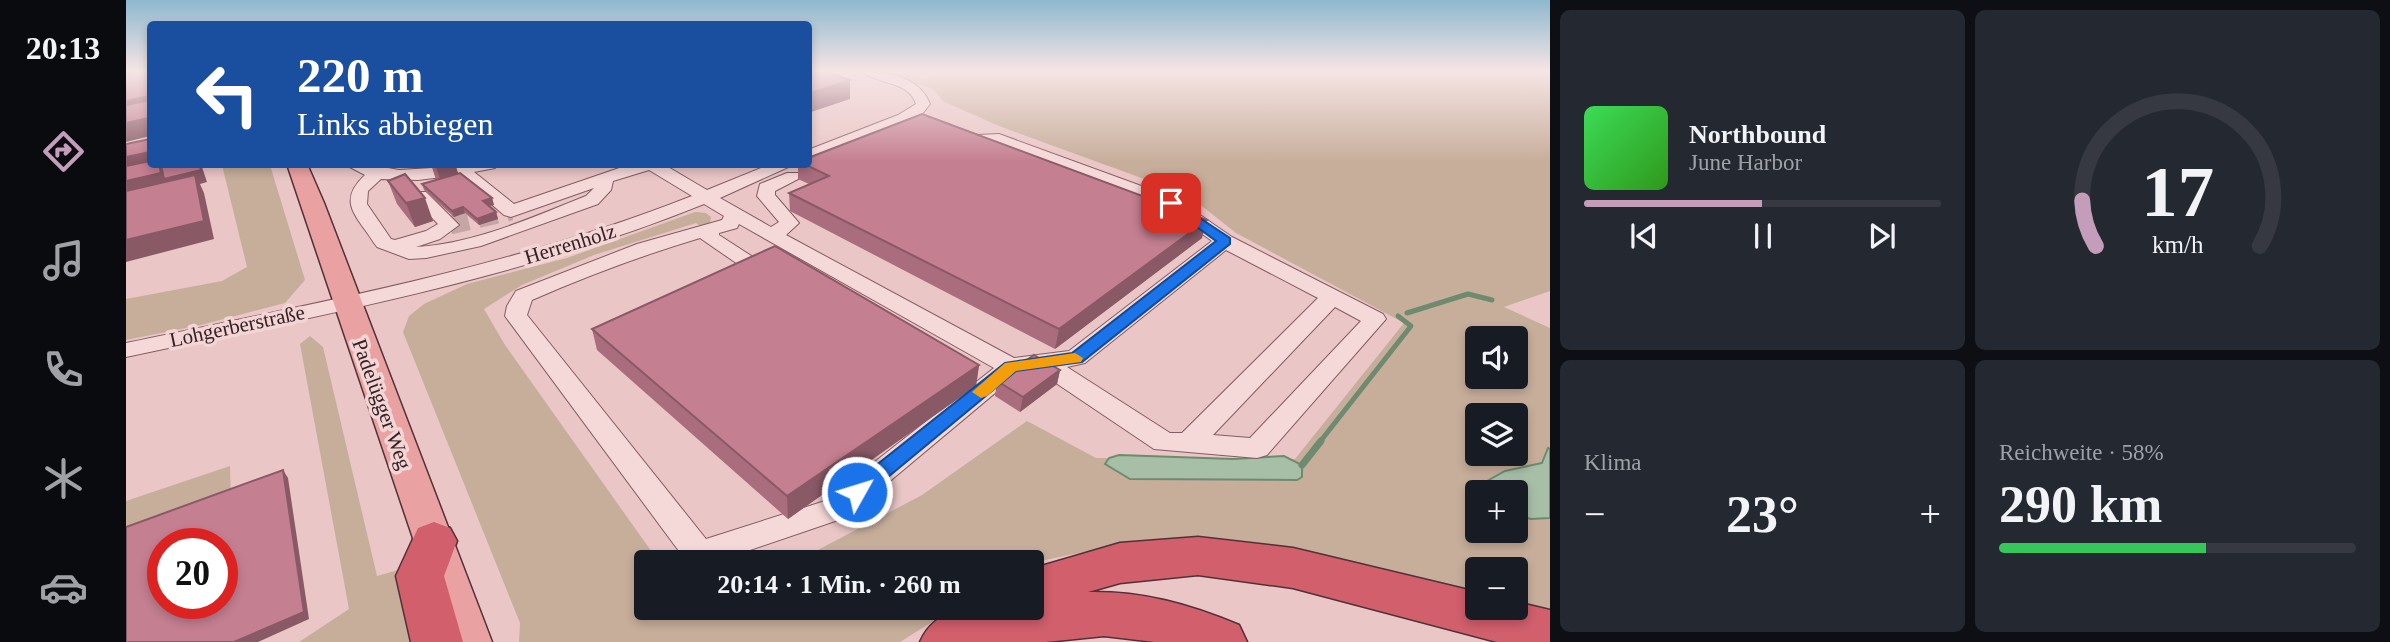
<!DOCTYPE html>
<html lang="de">
<meta charset="utf-8">
<style>
body{margin:0;font-family:Georgia,serif;background:#242831;color:#f1f3f6;height:100vh;display:flex;flex-direction:column;font-size:26px;white-space:nowrap}
*{box-sizing:border-box;margin:0}
p{font-size:23px;color:#9ea1a6}
.icon{flex:none;width:38px;height:38px;fill:none;stroke:currentColor;stroke-width:2;stroke-linecap:round;stroke-linejoin:round}
.map{position:relative;flex:1;overflow:hidden}
.details{display:flex;flex-direction:column;gap:10px;padding:10px;background:#0d0f14;width:840px}
.details>*{flex:none}
.hud{position:absolute;left:21px;top:21px;width:665px;height:147px;border-radius:7px;box-shadow:0 4px 10px #0003;background:#1a4fa0;color:#fff;overflow:hidden}
.fabs{position:absolute;left:1339px;top:326px;display:grid;gap:14px}
.fabs a{display:grid;place-items:center;width:63px;height:63px;border-radius:7px;background:#171b24;box-shadow:0 4px 10px #0003;font-size:35px}
.speed{position:absolute;left:21px;top:528px;display:flex;gap:14px;font-size:35px;font-weight:700;text-align:center}
.speed>*{display:grid;place-content:center;width:91px;height:91px;border-radius:50%;background:#171b24;box-shadow:0 4px 10px #0003;line-height:1}
.speed .limit{border:10px solid #d22;background:#fff;color:#111}
.pin{position:absolute;display:grid;place-items:center;width:60px;height:60px;color:#fff;margin:-30px;border-radius:14px;box-shadow:0 4px 10px #0006}
.me{position:absolute;width:77px;margin:-38px;rotate:51deg;stroke-linejoin:round;filter:drop-shadow(0 0 5px #0008)}
.turn{display:flex;align-items:center;gap:24px;height:147px;padding:0 35px;font-size:32px}
.turn .icon{width:91px;height:91px;stroke-width:2.5}
.turn b{display:block;font-size:49px;line-height:60px}
.big{font-size:52px;font-weight:700;line-height:1.1}
.details .widget{flex:1;display:flex;flex-direction:column;justify-content:center;gap:10px;min-width:0;padding:0 24px;border-radius:10px;background:#242831}
.details .dial{align-items:center;gap:0}
.dial svg{height:182px;overflow:visible;fill:none;stroke:#363941;stroke-width:7;stroke-linecap:round;text-anchor:middle}
.dial text{fill:#f1f3f6;stroke:none}
.song{display:flex;align-items:center;gap:21px}
.cover{width:84px;height:84px;border-radius:10px;background:linear-gradient(135deg,hsl(130 70% 55%),hsl(110 70% 35%))}
.played{height:7px;border-radius:4px;background:linear-gradient(90deg,#c49dba 50%,#363941 50%)}
.keys{display:flex;justify-content:space-around;direction:ltr}
.heat{display:flex;justify-content:space-between;align-items:center;font-size:38px;direction:ltr}
.charge{height:10px;border-radius:5px;background:linear-gradient(90deg,#34c759 58%,#363941 0)}
.details .tiles{flex:1;display:grid;gap:10px;grid-template-columns:repeat(2,1fr)}
.trip{position:absolute;left:508px;top:550px;width:410px;height:70px;border-radius:7px;background:#171b24;box-shadow:0 4px 10px #0003;font-weight:700;line-height:70px;text-align:center}
main{display:flex;flex:1;min-height:0}
.tabs{display:flex;flex-direction:column;width:126px;justify-content:space-around;align-items:center;background:#090b0e;color:#9ea1a6}
.tabs .icon{width:49px;height:49px}
.tabs .active{color:#c49dba}
.tabs b{font-size:32px;color:#f1f3f6}
.map>svg:first-child{display:block}
.green{fill:#c7ae9b;fill-rule:evenodd}
.water{fill:#a7bea7;stroke:#6e8b70;stroke-width:2}
.lines{fill:none;stroke-linecap:round;stroke-linejoin:round}
.stream-far1{stroke:#6e8b70;stroke-width:5}
.stream{stroke:#6e8b70;stroke-width:7}
.minor-tunnel{stroke:#c6a5a6;stroke-width:19;stroke-dasharray:19 10;stroke-linecap:butt}
.minor-casing{stroke:#835d63;stroke-width:2}
.major-casing{stroke:#513138;stroke-width:3}
.highway-casing{stroke:#513138;stroke-width:3}
.minor{fill:#f5d9d8;fill-rule:evenodd}
.major{fill:#e9a2a1;fill-rule:evenodd}
.highway{fill:#d15f6c;fill-rule:evenodd}
.wall{fill:#a96d7d}
.shaded-wall{fill:#895966}
.building{fill:#c47f91;stroke:#895966;stroke-width:2;fill-rule:evenodd}
.route{fill:#1a73e8;stroke:#114b97;stroke-width:2}
.slow{fill:#f59e0b}
.labels{text-anchor:middle;dominant-baseline:central;stroke-width:7;stroke-linejoin:round;paint-order:stroke}
.street-label{font-size:21px;fill:#352024;stroke:#f2d5d4}
</style>
<main>
<nav class="tabs">
<b>20:13</b>
<svg class="icon active" aria-label="directions" viewBox="0 0 24 24"><path d="M12 3l9 9-9 9-9-9zM9 14v-3h6M13 9l2 2-2 2"/></svg>
<svg class="icon" aria-label="music" viewBox="0 0 24 24"><path d="M9 18V5l10-2v13"/><circle cx="6" cy="18" r="3"/><circle cx="16" cy="16" r="3"/></svg>
<svg class="icon" aria-label="phone" viewBox="0 0 24 24"><path d="M5 4h4l2 5-3 2q2 4 5 5l2-3 5 2v4C11 20 4 13 5 4z"/></svg>
<svg class="icon" aria-label="climate" viewBox="0 0 24 24"><path d="M12 3v18M4 7l16 10M4 17L20 7"/></svg>
<svg class="icon" aria-label="car" viewBox="0 0 24 24"><path d="M5 17H2v-5l4-1 3-4h7l3 4 3 1v5h-3M9 17h6M6 11h13"/><circle cx="7" cy="17" r="2"/><circle cx="17" cy="17" r="2"/></svg>
</nav>
<div class="map">
<svg width="1424" height="642" viewBox="0 0 1424 642">
<rect width="100%" height="100%" fill="#eac6c6"/>
<!-- green -->
<path class="green" d="M756 72H780L797 77 839 72H1424V291L1378 307 1424 328V612L1390 605V569H1351V596L1050 542 963 551 919 560 905 567V562H669L796 495 901 421 970 458 1169 459 1278 323 1110 233 1062 195 873 126 817 101 807 89ZM1351 338H1390V376H1351ZM1351 415H1390V453H1351ZM1351 492H1390V530H1351Z
M96 165H144L179 280 159 303 75 325 0 340V299L96 281 121 267Z
M569 212 580 213 585 217 584 223 576 227 570 223 468 255 396 285 358 309 379 345 533 562H520V607H556L560 619 583 607H830L774 642H393L394 623 277 332 283 316 298 304 341 284 441 258Z
M184 336 197 347 251 576 272 570 289 642H173L223 609 174 344Z
M104 466 105 498 0 536V501Z"/>
<!-- water -->
<path class="water" d="M1422 448 1424 449V518L1405 519 1390 515V492H1360L1361 481 1379 471 1416 463Z
M993 455 1107 459 1158 456 1176 465V477L1171 480 1004 479 979 464 983 458Z"/>
<g class="lines">
<!-- stream-far1 -->
<path class="stream-far1" d="M1281 313 1342 294 1366 300
M1193 443 1285 326 1272 316"/>
<!-- stream -->
<path class="stream" d="M1176 465 1195 441"/>
<!-- minor-tunnel -->
<path class="minor-tunnel" d="M324 225 385 211"/>
<!-- minor casing -->
<g class="minor-casing">
<path id="minor" d="M737 72C762 72 794 77 804 104L797 113 782 121 682 161V150L772 115 790 104C782 80 752 85 737 72Z
M833 130 852 135 873 134 1051 199 1106 237 1257 314 1260 319 1141 455 1131 458 1028 449 912 371 893 373 721 517 589 562H561L379 316 381 306 390 291 511 244 596 220 598 216 578 204C393 279 195 315 0 357V343C191 303 384 268 566 196L523 170 487 181 485 190 472 204 355 246 300 258 283 259 251 247 248 243C231 216 210 202 239 175L218 164H240L273 170 371 164 369 168 348 172 388 204 505 164H537L581 190 645 164H669L594 198 645 227 653 222 631 196 634 184 661 173H673L676 177 649 191V195L673 223 660 235 888 358 943 351 1086 241 1039 207 867 142 852 145 828 138 825 135ZM332 175 378 215 385 217 468 188 460 196C407 217 348 244 290 247L314 239 333 225 300 192H288L285 196 312 224 300 231 269 240 265 239 241 204 242 191 255 179 292 180ZM613 224 868 368 699 501 580 539 401 315 406 300C461 276 517 255 574 238L616 267H630L633 263 630 259 593 235V233L611 228ZM1100 250 1192 298 1056 433H1044L941 367 959 363ZM1209 307 1235 321 1124 438 1087 435Z"/>
</g>
<!-- major casing -->
<g class="major-casing">
<path id="major" d="M161 164H181L198 203 366 642H322Z"/>
</g>
<!-- highway casing -->
<g class="highway-casing">
<path id="highway" d="M308 522 324 528 331 541 318 576 337 642H285L270 576 292 528Z
M1072 537 1167 548 1351 592V607H1390V602L1424 610V642H1371L1167 588 1072 575 994 583 962 592C1016 591 1063 604 1113 625L1121 642H1029L978 636 920 642H794C814 598 863 607 905 607V569L994 543Z"/>
</g>
<!-- minor -->
<use href="#minor" class="minor"/>
<!-- major -->
<use href="#major" class="major"/>
<!-- highway -->
<use href="#highway" class="highway"/>
</g>
<!-- wall -->
<path class="wall" d="M305 164H329L332 173 366 198 368 205 363 206 370 212 372 219 353 225 339 213 328 217 298 190 296 184 310 180Z
M672 164H682L1076 238 929 349 664 211 663 193 683 184 672 179Z
M262 181 307 221 289 227 271 204Z
M466 329 853 365 850 386 662 519 471 350Z
M934 370 931 384 894 412 869 396 871 381Z"/>
<!-- shaded-wall -->
<path class="shaded-wall" d="M0 72H24L0 88Z
M724 80V99L682 113V94Z
M24 96V113L0 118V101Z
M23 118 24 121V136L0 142V123Z
M24 152V164L0 170V157Z
M33 164H75L81 182 74 184 78 193 88 239 0 262V181Z
M320 164H329L334 179 316 185 310 167Z
M602 164H612L603 168Z
M299 198 307 221 289 227 280 203Z
M366 198 368 205 359 207 357 201Z
M337 207 339 213 328 217 326 211Z
M370 212 372 219 353 225 351 219Z
M1081 220 1076 238 929 349 933 329Z
M853 365 850 386 662 519 661 496Z
M934 370 931 384 894 412 897 397Z
M157 470 162 478 183 619 132 642H108Z"/>
<!-- building -->
<path class="building" d="M18 72H24V96L0 101V75Z
M682 72H702L724 80 682 94Z
M24 100V121L23 118 0 123V105Z
M796 114 1081 220 933 329 663 193 703 176 678 164H682V158Z
M24 139V152L0 157V144Z
M24 161V164H33L35 173 0 181V166Z
M73 164 75 170 38 179 35 165Z
M306 164H320L310 167Z
M334 173 366 198 357 201 370 212 351 219 337 207 326 211 296 184Z
M279 174 299 198 280 203 262 181Z
M69 175 78 221 0 240V191Z
M649 246 853 365 661 496 466 329Z
M908 355 934 370 897 397 871 381Z
M157 470 178 612 108 642H0V527ZM37 544H96V604H37Z"/>
<!-- sky -->
<linearGradient id="sky" x2="0" y2="1"><stop stop-color="#8eb8ce"/><stop offset="0.44" stop-color="#f6e5e5"/><stop offset="1" stop-color="#f6e5e5" stop-opacity="0"/></linearGradient>
<rect width="1424" height="162" fill="url(#sky)"/>
<!-- route -->
<path class="route" d="M1045 199 1104 238V244L956 362 890 371 738 497 731 500 724 497 720 492 724 486 879 363 946 353 1090 241 1041 205 1039 203Z"/>
<!-- slow -->
<path class="slow" d="M949 353 957 358 955 362 890 371 861 396 855 398 846 392 879 363Z"/>
<g class="labels">
<!-- street labels -->
<g class="street-label">
<text transform="translate(444 244) rotate(-17)">Herrenholz</text>
<text transform="translate(111 326) rotate(-12)">Lohgerberstraße</text>
<text transform="translate(256 404) rotate(70)">Padelügger Weg</text>
</g>
</g>
</svg>
<div class="fabs">
<a><svg class="icon" aria-label="sound" viewBox="0 0 24 24"><path d="M4 9h4l5-4v14l-5-4H4zM17 9q2 3 0 6"/></svg></a>
<a><svg class="icon" aria-label="layers" viewBox="0 0 24 24"><path d="M12 4l9 5-9 5-9-5zM3 14l9 5 9-5"/></svg></a>
<a>+</a>
<a>−</a>
</div>
<div class="speed"><div class="limit">20</div></div>
<div class="pin" style="left:1045px;top:203px;background:#d93025"><svg class="icon" aria-label="arrive" viewBox="0 0 24 24"><path d="M6 21V4h12l-3 4 3 4H6"/></svg></div>
<svg class="me" style="left:731px;top:492px" viewBox="-20 -20 40 40"><circle r="17" fill="#1a73e8" stroke="#fff" stroke-width="3"/><path d="M0-11L8 9 0 5-8 9z" fill="#fff"/></svg>
<div class="trip">20:14 · 1 Min. · 260 m</div>
<div class="hud">
<div class="turn"><svg class="icon" aria-label="left" viewBox="0 0 24 24"><path d="M17 20v-9H6M10 6l-5 5 5 5"/></svg><div><b>220 m</b>Links abbiegen</div></div>
</div>
</div>
<section class="details">
<div class="tiles">
<div class="widget">
<div class="song"><i class="cover"></i><div><b>Northbound</b><p>June Harbor</p></div></div>
<div class="played"></div>
<div class="keys"><svg class="icon" aria-label="previous" viewBox="0 0 24 24"><path d="M18 5L8 12l10 7zM5 5v14"/></svg><svg class="icon" aria-label="pause" viewBox="0 0 24 24"><path d="M8 5v14M16 5v14"/></svg><svg class="icon" aria-label="next" viewBox="0 0 24 24"><path d="M6 5l10 7-10 7zM19 5v14"/></svg></div>
</div>
<div class="widget dial"><svg viewBox="0 0 100 80">
<path d="M14 69A42 42 0 1 1 86 69"/>
<path d="M14 69A42 42 0 0 1 8 49" stroke="#c49dba"/>
<text x="50" y="56" font-size="32" font-weight="700">17</text>
<text x="50" y="72" font-size="11">km/h</text>
</svg></div>
<div class="widget"><p>Klima</p>
<div class="heat"><a>−</a><b class="big">23°</b><a>+</a></div>
</div>
<div class="widget"><p>Reichweite · 58%</p><b class="big">290 km</b><div class="charge"></div></div>
</div>
</section>
</main>
